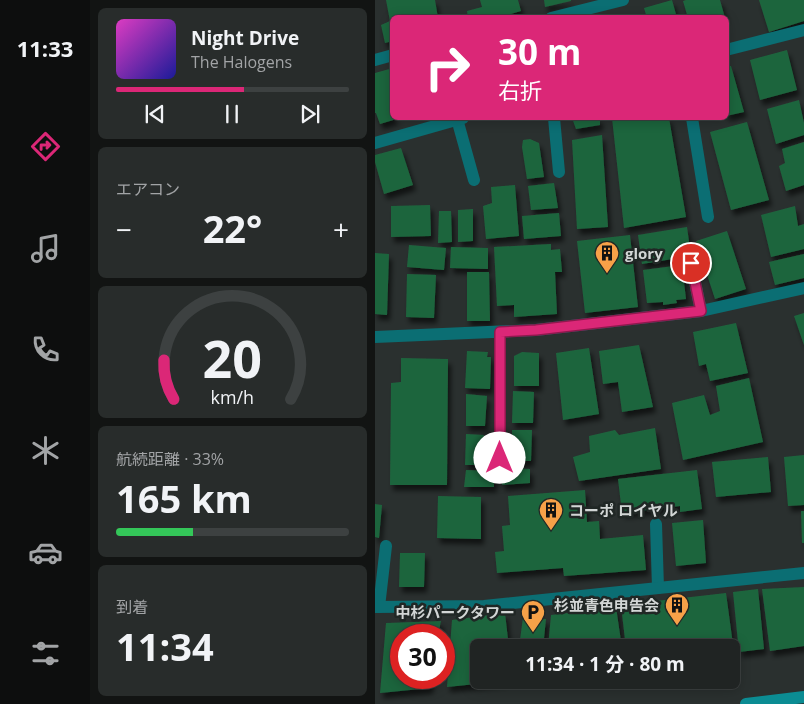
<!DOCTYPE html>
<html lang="ja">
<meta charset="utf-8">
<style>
body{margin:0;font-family:"Open Sans","Noto Sans JP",sans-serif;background:#282c2b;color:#f1f3f6;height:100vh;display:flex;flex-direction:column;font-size:19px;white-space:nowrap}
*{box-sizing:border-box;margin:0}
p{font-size:16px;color:#a2a4a6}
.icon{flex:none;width:28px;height:28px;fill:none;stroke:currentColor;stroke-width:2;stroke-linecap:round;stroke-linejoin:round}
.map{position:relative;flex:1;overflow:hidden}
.details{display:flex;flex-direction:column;gap:8px;padding:8px;background:#121413;width:285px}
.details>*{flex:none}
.banner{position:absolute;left:15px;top:15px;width:339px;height:105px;border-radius:8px;box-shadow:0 2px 12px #0003,0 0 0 1px #3d4141;background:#db2777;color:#fff;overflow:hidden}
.speed{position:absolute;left:15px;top:624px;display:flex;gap:10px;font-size:25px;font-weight:700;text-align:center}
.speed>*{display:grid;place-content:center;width:65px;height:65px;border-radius:50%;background:#202423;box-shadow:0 2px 12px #0003,0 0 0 1px #3d4141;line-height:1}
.speed .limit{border:8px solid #d22;background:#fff;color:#111}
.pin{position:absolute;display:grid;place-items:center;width:42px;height:42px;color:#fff;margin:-21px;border:2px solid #fff;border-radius:50%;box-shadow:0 1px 5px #0007}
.me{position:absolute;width:55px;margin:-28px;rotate:0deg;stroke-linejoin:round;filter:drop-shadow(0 0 4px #0008)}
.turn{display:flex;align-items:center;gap:18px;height:105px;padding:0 25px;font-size:22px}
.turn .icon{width:65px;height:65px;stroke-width:2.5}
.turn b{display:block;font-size:35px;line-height:42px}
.big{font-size:38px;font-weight:700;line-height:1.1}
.details .tile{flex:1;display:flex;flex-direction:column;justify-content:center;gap:8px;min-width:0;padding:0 18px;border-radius:8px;background:#282c2b}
.details .dial{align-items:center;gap:0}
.dial svg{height:130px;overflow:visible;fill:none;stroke:#3d4141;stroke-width:7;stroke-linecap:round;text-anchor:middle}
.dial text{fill:#f1f3f6;stroke:none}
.song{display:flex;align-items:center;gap:15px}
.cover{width:60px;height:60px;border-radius:8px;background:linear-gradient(135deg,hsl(310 70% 55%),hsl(240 70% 35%))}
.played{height:5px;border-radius:2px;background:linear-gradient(90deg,#db2777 55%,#3d4141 55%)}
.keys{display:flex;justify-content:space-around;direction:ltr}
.heat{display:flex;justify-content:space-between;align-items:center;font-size:28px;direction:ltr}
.charge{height:8px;border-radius:4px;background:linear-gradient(90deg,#34c759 33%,#3d4141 0)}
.trip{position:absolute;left:95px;top:639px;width:270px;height:50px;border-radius:8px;background:#202423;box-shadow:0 2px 12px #0003,0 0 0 1px #3d4141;font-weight:700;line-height:50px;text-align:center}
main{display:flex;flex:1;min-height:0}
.tab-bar{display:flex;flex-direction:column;width:90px;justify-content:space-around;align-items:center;background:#0d0e0e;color:#a2a4a6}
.tab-bar .icon{width:35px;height:35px}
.tab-bar .current{color:#db2777}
.tab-bar b{font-size:22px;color:#f1f3f6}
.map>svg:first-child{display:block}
.building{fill:#1e653e;filter:url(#shadow)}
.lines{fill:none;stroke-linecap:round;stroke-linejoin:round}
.service{stroke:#0b6e73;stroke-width:12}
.minor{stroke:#0b6e73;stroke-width:12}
.secondary{stroke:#0b8c93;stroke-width:12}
.route-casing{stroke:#8e194d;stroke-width:12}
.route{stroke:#db2777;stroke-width:9}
.labels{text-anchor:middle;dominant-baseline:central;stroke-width:5;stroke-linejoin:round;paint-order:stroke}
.poi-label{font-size:15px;font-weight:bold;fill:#d2d6d5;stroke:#202725;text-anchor:start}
</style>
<main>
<nav class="tab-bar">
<b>11:33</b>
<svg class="icon current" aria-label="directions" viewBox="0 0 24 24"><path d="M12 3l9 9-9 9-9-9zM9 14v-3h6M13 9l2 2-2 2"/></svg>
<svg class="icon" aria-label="music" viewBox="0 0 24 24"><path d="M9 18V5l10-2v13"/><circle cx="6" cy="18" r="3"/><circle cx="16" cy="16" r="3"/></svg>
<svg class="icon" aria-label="phone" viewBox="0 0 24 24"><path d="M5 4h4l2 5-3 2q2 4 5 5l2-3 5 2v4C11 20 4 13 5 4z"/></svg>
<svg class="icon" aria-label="climate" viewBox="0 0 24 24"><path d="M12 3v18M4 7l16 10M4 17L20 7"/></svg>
<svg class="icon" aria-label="car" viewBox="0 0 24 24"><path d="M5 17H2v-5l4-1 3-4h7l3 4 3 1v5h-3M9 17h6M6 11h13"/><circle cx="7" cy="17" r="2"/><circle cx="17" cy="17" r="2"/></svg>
<svg class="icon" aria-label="filters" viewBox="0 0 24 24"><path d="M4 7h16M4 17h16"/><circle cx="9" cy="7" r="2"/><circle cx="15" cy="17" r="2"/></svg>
</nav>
<section class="details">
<div class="tile">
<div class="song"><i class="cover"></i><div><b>Night Drive</b><p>The Halogens</p></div></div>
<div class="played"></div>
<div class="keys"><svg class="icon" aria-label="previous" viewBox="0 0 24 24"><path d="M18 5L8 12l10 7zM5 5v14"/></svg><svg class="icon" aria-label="pause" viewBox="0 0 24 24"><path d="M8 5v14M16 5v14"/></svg><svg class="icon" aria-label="next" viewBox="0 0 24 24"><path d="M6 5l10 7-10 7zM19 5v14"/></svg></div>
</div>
<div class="tile"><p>エアコン</p>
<div class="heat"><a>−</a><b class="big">22°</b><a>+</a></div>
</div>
<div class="tile dial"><svg viewBox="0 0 100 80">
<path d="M14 69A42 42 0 1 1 86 69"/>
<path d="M14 69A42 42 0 0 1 8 45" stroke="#db2777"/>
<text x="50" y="56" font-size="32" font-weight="700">20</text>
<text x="50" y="72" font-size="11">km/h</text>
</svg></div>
<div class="tile"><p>航続距離 · 33%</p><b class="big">165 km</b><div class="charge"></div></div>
<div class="tile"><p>到着</p><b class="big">11:34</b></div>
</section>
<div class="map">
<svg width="429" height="704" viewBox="0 0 429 704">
<defs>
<filter id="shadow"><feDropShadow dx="3" dy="5.5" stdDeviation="2.5" flood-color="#0009"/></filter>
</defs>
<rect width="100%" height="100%" fill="#2a302f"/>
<!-- building -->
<path class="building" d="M11 0H60L63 18H18V41L10 43 6 25 15 21Z
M105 0H143L146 11 122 18H93L92 11 107 7Z
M169 0H196V1L170 7Z
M297 0 302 18H272L269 8Z
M311 0H345L350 18H313L308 1Z
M384 0H429V21L394 32Z
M412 50 422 90 385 100 375 60Z
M356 66 369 112 351 116V67Z
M18 68V118H25L5 124 1 113H0V73Z
M424 100 429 123V135L401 144 392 109Z
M197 118H225V125L201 129Z
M237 118H294L311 217 249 228Z
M372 122 394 200 356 210 335 132Z
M227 135 233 227 202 229 197 140Z
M155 139 164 143 169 177 152 179 147 147 148 140Z
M429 142V185L411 191 404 166 410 163 407 149Z
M26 148 38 185 9 194 0 162V155Z
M179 183 183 208 156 210 153 186Z
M140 185 144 236 111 239 108 206 117 203 116 187Z
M55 205 56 236 16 237V206Z
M420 206 423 226 429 224V249L396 257 386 215Z
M98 209V241L83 242V210Z
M64 211H76L77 242 63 243Z
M184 213 186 236 149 239 147 216Z
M312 227 316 256 267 264 263 235Z
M352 231 371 289 340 299 321 241Z
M255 235 263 307 210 313 202 241Z
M176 244V250L185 249 187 272H180L182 314 139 317V305L122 306 119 247Z
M34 245 71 248 69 270 32 267Z
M76 247 113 248V269L75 268Z
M0 253 14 254 12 315 0 314Z
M429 254V278L400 285 394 262Z
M307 265 311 299 301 300 302 303 288 305V302L272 303 268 270Z
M92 272H114L115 321H92Z
M32 274 61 275 59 318 31 317Z
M429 313V345L419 316Z
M361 323 373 373 335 381 331 364 324 366 318 332Z
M264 345 278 407 247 412 243 382 228 384 224 351Z
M214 348 224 414 188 420 181 353Z
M92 351 113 352 112 357H116L115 389 90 388Z
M147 352 164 353V386H139V356Z
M26 358 73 359 72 485H15L16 383 26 382Z
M374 378 388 442 308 460 297 403 329 395 335 415 345 411 341 386Z
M138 391 159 392 158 423H137Z
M91 394 112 396 110 426H91Z
M280 428 286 469 204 481 198 457 215 452 214 436 240 430 244 435Z
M137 430H157L156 461H137Z
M91 434 109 435 108 465H90Z
M429 455V505L413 506 409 457Z
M393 457 396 492 341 497 337 462Z
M127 468 155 469V483L127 485Z
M91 470 119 471V487H89Z
M322 470 327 509 305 512V506L247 513 243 479Z
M210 490 212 522 224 521 225 539 268 535 271 570 189 576 188 568 122 573 120 552 129 551 127 526 135 525 133 496Z
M63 496 106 497V539L62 538Z
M0 504 7 505 4 538 0 537Z
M426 511H429V543H427Z
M328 520 331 563 301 566 297 523Z
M25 553H50L49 587H24Z
M429 587V646L395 651 387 589Z
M383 589 389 649 364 652 358 592Z
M351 593 359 652H356V648H251L246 605Z
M241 607 247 648H173L176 615Z
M130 613 134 648H104V680H130V681L72 687 77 620Z
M148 617 171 619 168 648H144Z
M66 621 63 635H26V678H56L55 688 5 693 11 623Z"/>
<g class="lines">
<!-- service -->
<path class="service" d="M176 18 248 0
M0 60 18 55
M179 118 184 172
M317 118 333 217
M82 119 99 180
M316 263 326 311
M281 524 283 588
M4 607 11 546"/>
<!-- minor -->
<path class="minor" d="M351 50 429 30
M0 143 88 118
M0 337 161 330 326 311 429 288
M125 458V332
M0 607 109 606 429 573"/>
<!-- secondary -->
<path class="secondary" d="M371 704 429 697"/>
</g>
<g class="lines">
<!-- route casing -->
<g class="route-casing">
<path id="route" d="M125 458V332L161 330 326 311 316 263"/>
</g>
<!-- route -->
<use href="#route" class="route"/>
</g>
<!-- icons -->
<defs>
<g id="building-pin" transform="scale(1.25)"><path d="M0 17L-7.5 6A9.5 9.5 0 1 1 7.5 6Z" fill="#f7a148" stroke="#202725"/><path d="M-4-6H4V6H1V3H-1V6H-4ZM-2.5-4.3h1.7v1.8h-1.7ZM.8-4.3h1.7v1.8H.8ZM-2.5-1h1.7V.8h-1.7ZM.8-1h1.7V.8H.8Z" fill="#111"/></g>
<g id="parking-pin" transform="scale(1.25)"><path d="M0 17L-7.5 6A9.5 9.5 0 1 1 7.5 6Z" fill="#f7a148" stroke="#202725"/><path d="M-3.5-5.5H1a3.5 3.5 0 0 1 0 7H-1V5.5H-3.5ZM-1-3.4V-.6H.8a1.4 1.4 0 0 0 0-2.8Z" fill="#111"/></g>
</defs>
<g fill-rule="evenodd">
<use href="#building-pin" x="232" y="253"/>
<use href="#building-pin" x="176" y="510"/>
<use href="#building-pin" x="302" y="605"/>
<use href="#parking-pin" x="158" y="612"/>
</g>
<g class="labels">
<!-- poi labels -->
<g class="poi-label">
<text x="250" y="253">glory</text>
<text x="194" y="510">コーポ ロイヤル</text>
<text x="284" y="605" text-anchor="end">杉並青色申告会</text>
<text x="140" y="612" text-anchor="end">中杉パークタワー</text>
</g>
</g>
</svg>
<div class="speed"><div class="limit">30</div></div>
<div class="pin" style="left:316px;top:263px;background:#d93025"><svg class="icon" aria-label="arrive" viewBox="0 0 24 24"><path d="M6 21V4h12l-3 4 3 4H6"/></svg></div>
<svg class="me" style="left:125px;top:458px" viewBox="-20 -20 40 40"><circle r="19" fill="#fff"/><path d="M0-13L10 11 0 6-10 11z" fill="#db2777"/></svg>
<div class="trip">11:34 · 1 分 · 80 m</div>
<div class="banner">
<div class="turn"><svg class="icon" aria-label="right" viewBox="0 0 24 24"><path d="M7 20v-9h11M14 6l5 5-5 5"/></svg><div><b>30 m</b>右折</div></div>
</div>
</div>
</main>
